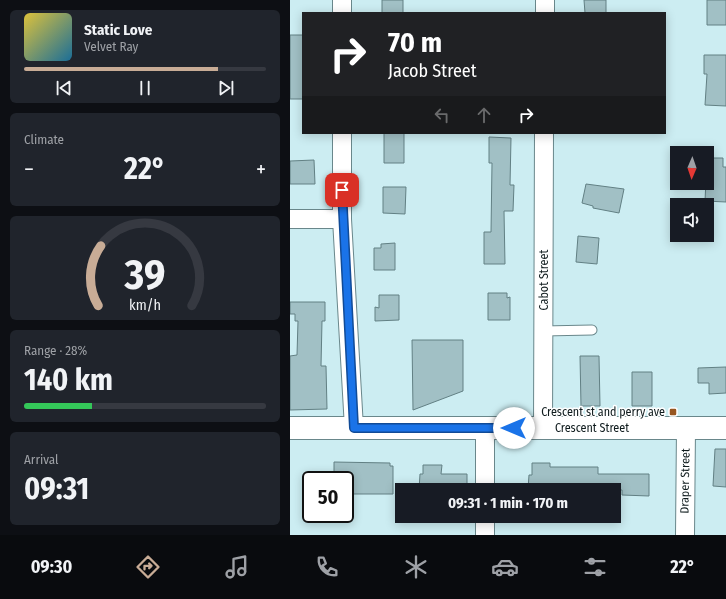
<!DOCTYPE html>
<meta charset="utf-8">
<style>
body{margin:0;font-family:"Fira Sans Condensed",sans-serif;background:#20242c;color:#f1f3f6;height:100vh;display:flex;flex-direction:column;font-size:15px;white-space:nowrap}
*{box-sizing:border-box;margin:0}
p{font-size:13px;color:#9ea1a6}
.icon{flex:none;width:22px;height:22px;fill:none;stroke:currentColor;stroke-width:2;stroke-linecap:round;stroke-linejoin:round}
.map{position:relative;flex:1;overflow:hidden}
.drawer{display:flex;flex-direction:column;gap:10px;padding:10px;background:#0d0f14;width:290px}
.drawer>*{flex:none}
.guide{position:absolute;left:12px;top:12px;width:364px;height:122px;border-radius:0px;box-shadow:0 2px 10px #0003;background:#202124;color:#fff;overflow:hidden}
.needle{width:26px;rotate:182deg}
.tools{position:absolute;left:380px;top:146px;display:grid;gap:8px}
.tools a{display:grid;place-items:center;width:44px;height:44px;border-radius:0px;background:#171b24;box-shadow:0 2px 10px #0003;font-size:20px}
.speed{position:absolute;left:12px;top:471px;display:flex;gap:8px;font-size:20px;font-weight:700;text-align:center}
.speed>*{display:grid;place-content:center;width:52px;height:52px;border-radius:50%;background:#171b24;box-shadow:0 2px 10px #0003;line-height:1}
.speed .limit{border:2px solid #111;border-radius:6px;background:#fff;color:#111}
.pin{position:absolute;display:grid;place-items:center;width:34px;height:34px;color:#fff;margin:-17px;border-radius:8px;box-shadow:0 2px 6px #0006}
.me{position:absolute;width:44px;margin:-22px;rotate:270deg;stroke-linejoin:round;filter:drop-shadow(0 0 3px #0008)}
.turn{display:flex;align-items:center;gap:14px;height:84px;padding:0 20px;font-size:18px}
.turn .icon{width:52px;height:52px;stroke-width:2.5}
.turn b{display:block;font-size:28px;line-height:34px}
.lanes{display:flex;align-items:center;height:38px;padding:0 20px;background:#0003;justify-content:center;gap:20px;direction:ltr}
.lanes .off{opacity:.35}
.big{font-size:30px;font-weight:700;line-height:1.1}
.drawer .tile{flex:1;display:flex;flex-direction:column;justify-content:center;gap:6px;min-width:0;padding:0 14px;border-radius:6px;background:#20242c}
.drawer .dial{align-items:center;gap:0}
.dial svg{height:104px;overflow:visible;fill:none;stroke:#363941;stroke-width:7;stroke-linecap:round;text-anchor:middle}
.dial text{fill:#f1f3f6;stroke:none}
.song{display:flex;align-items:center;gap:12px}
.cover{width:48px;height:48px;border-radius:6px;background:linear-gradient(135deg,hsl(50 70% 55%),hsl(200 70% 35%))}
.played{height:4px;border-radius:2px;background:linear-gradient(90deg,#c8ac96 80%,#363941 80%)}
.keys{display:flex;justify-content:space-around;direction:ltr}
.heat{display:flex;justify-content:space-between;align-items:center;font-size:22px;direction:ltr}
.charge{height:6px;border-radius:3px;background:linear-gradient(90deg,#34c759 28%,#363941 0)}
.trip{position:absolute;left:105px;top:483px;width:226px;height:40px;border-radius:0px;background:#171b24;box-shadow:0 2px 10px #0003;font-weight:700;line-height:40px;text-align:center}
.tab-bar{display:flex;height:64px;justify-content:space-around;align-items:center;background:#090b0e;color:#9ea1a6}
.tab-bar .icon{width:28px;height:28px}
.tab-bar .on{color:#c8ac96}
.tab-bar b{font-size:18px;color:#f1f3f6}
main{display:flex;flex:1;min-height:0}
.map>svg:first-child{display:block}
.building{fill:#a1c0c5;stroke:#628084}
.lines{fill:none;stroke-linecap:round;stroke-linejoin:round}
.service-casing{stroke:#69878b;stroke-width:11}
.minor-casing{stroke:#69878b;stroke-width:20}
.secondary-casing{stroke:#69878b;stroke-width:24}
.service{stroke:#fff;stroke-width:9}
.minor{stroke:#fff;stroke-width:18}
.secondary{stroke:#fff;stroke-width:22}
.route-casing{stroke:#114b97;stroke-width:10}
.route{stroke:#1a73e8;stroke-width:7}
.poi-dot{fill:#965620;stroke:#fff;stroke-width:1.5}
.labels{text-anchor:middle;dominant-baseline:central;stroke-width:3;stroke-linejoin:round;paint-order:stroke}
.street-label{font-size:12px;fill:#0f1b1d;stroke:#fff}
.poi-label{font-size:12px;fill:#0f1b1d;stroke:#fff;text-anchor:end}
</style>
<main>
<section class="drawer">
<div class="tile">
<div class="song"><i class="cover"></i><div><b>Static Love</b><p>Velvet Ray</p></div></div>
<div class="played"></div>
<div class="keys"><svg class="icon" aria-label="previous" viewBox="0 0 24 24"><path d="M18 5L8 12l10 7zM5 5v14"/></svg><svg class="icon" aria-label="pause" viewBox="0 0 24 24"><path d="M8 5v14M16 5v14"/></svg><svg class="icon" aria-label="next" viewBox="0 0 24 24"><path d="M6 5l10 7-10 7zM19 5v14"/></svg></div>
</div>
<div class="tile"><p>Climate</p>
<div class="heat"><a>−</a><b class="big">22°</b><a>+</a></div>
</div>
<div class="tile dial"><svg viewBox="0 0 100 80">
<path d="M14 69A42 42 0 1 1 86 69"/>
<path d="M14 69A42 42 0 0 1 16 23" stroke="#c8ac96"/>
<text x="50" y="56" font-size="32" font-weight="700">39</text>
<text x="50" y="72" font-size="11">km/h</text>
</svg></div>
<div class="tile"><p>Range · 28%</p><b class="big">140 km</b><div class="charge"></div></div>
<div class="tile"><p>Arrival</p><b class="big">09:31</b></div>
</section>
<div class="map">
<svg width="436" height="535" viewBox="0 0 436 535">
<rect width="100%" height="100%" fill="#ccedf2"/>
<!-- building -->
<path class="building" d="M92 0H113V13H92Z
M294 0H316V13H295Z
M417 0H436V25H417Z
M0 35H13V99H0Z
M414 55H436V106L415 105 417 74H414Z
M94 133H114V163H94Z
M199 137 221 138 220 185H224L223 211H214L215 264H194V232H201L202 163H199Z
M417 158H433V167H436V202L415 201Z
M24 160 25 184H0V161Z
M296 184 334 189 329 213 303 208V206L292 203Z
M93 187H116L115 214 93 213Z
M288 236 309 238 307 264 286 262Z
M105 243V270H84V248H91V244Z
M198 293H217V298L220 297V320H198Z
M89 295H109V320L85 321V307L89 308Z
M0 302H35V321H32L31 366H36L37 409 0 410V356L7 355 8 321H5V314H0Z
M122 340H173V391L123 410Z
M290 356H309L310 406H291Z
M436 367V393L419 394V383H408V368Z
M342 372H362V406H342Z
M425 449H436V487L423 486Z
M44 462 100 463V466H103V494H55V480H44Z
M242 463H260V467H308V474H359V496L332 495V490L238 489 239 475H242Z
M133 465H152L151 474H177V484L152 485V490H129L130 474H133Z"/>
<g class="lines">
<!-- service casing -->
<g class="service-casing">
<path id="service" d="M253 331 302 330"/>
</g>
<!-- minor casing -->
<g class="minor-casing">
<path id="minor" d="M52 0V13
M255 13V0
M52 133V219L64 428
M0 219H52
M253 428 254 133
M195 490V428
M195 535V516
M395 535 396 428"/>
</g>
<!-- secondary casing -->
<g class="secondary-casing">
<path id="secondary" d="M0 428H436"/>
</g>
<!-- service -->
<use href="#service" class="service"/>
<!-- minor -->
<use href="#minor" class="minor"/>
<!-- secondary -->
<use href="#secondary" class="secondary"/>
</g>
<g class="lines">
<!-- route casing -->
<g class="route-casing">
<path id="route" d="M52 190 64 428H224"/>
</g>
<!-- route -->
<use href="#route" class="route"/>
</g>
<!-- markers -->
<rect class="poi-dot" x="379" y="408" width="8" height="8" rx="2"/>
<g class="labels">
<!-- street labels -->
<g class="street-label">
<text transform="translate(254 280) rotate(-90)">Cabot Street</text>
<text x="302" y="428">Crescent Street</text>
<text transform="translate(395 481) rotate(-89)">Draper Street</text>
</g>
<!-- poi labels -->
<g class="poi-label">
<text x="375" y="412">Crescent st and perry ave</text>
</g>
</g>
</svg>
<div class="tools">
<a><svg class="needle" viewBox="-14 -14 28 28"><path d="M0-13l5 13h-10z" fill="#e53935"/><path d="M0 13l5-13h-10z" fill="#9ea1a6"/></svg></a>
<a><svg class="icon" aria-label="sound" viewBox="0 0 24 24"><path d="M4 9h4l5-4v14l-5-4H4zM17 9q2 3 0 6"/></svg></a>
</div>
<div class="speed"><div class="limit">50</div></div>
<div class="pin" style="left:52px;top:190px;background:#d93025"><svg class="icon" aria-label="arrive" viewBox="0 0 24 24"><path d="M6 21V4h12l-3 4 3 4H6"/></svg></div>
<svg class="me" style="left:224px;top:428px" viewBox="-20 -20 40 40"><circle r="19" fill="#fff"/><path d="M0-13L10 11 0 6-10 11z" fill="#1a73e8"/></svg>
<div class="trip">09:31 · 1 min · 170 m</div>
<div class="guide">
<div class="turn"><svg class="icon" aria-label="right" viewBox="0 0 24 24"><path d="M7 20v-9h11M14 6l5 5-5 5"/></svg><div><b>70 m</b>Jacob Street</div></div>
<div class="lanes"><svg class="icon off" aria-label="left" viewBox="0 0 24 24"><path d="M17 20v-9H6M10 6l-5 5 5 5"/></svg><svg class="icon off" aria-label="ahead" viewBox="0 0 24 24"><path d="M12 20V5M6 11l6-6 6 6"/></svg><svg class="icon" aria-label="right" viewBox="0 0 24 24"><path d="M7 20v-9h11M14 6l5 5-5 5"/></svg></div>
</div>
</div>
</main>
<nav class="tab-bar">
<b>09:30</b>
<svg class="icon on" aria-label="directions" viewBox="0 0 24 24"><path d="M12 3l9 9-9 9-9-9zM9 14v-3h6M13 9l2 2-2 2"/></svg>
<svg class="icon" aria-label="music" viewBox="0 0 24 24"><path d="M9 18V5l10-2v13"/><circle cx="6" cy="18" r="3"/><circle cx="16" cy="16" r="3"/></svg>
<svg class="icon" aria-label="phone" viewBox="0 0 24 24"><path d="M5 4h4l2 5-3 2q2 4 5 5l2-3 5 2v4C11 20 4 13 5 4z"/></svg>
<svg class="icon" aria-label="climate" viewBox="0 0 24 24"><path d="M12 3v18M4 7l16 10M4 17L20 7"/></svg>
<svg class="icon" aria-label="car" viewBox="0 0 24 24"><path d="M5 17H2v-5l4-1 3-4h7l3 4 3 1v5h-3M9 17h6M6 11h13"/><circle cx="7" cy="17" r="2"/><circle cx="17" cy="17" r="2"/></svg>
<svg class="icon" aria-label="filters" viewBox="0 0 24 24"><path d="M4 7h16M4 17h16"/><circle cx="9" cy="7" r="2"/><circle cx="15" cy="17" r="2"/></svg>
<b>22°</b>
</nav>
